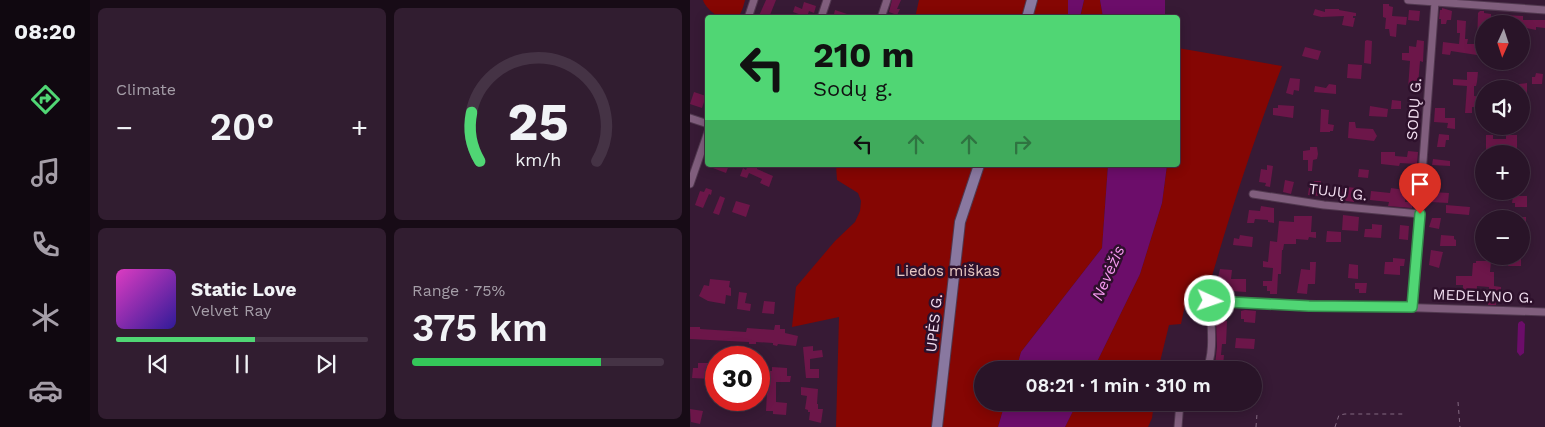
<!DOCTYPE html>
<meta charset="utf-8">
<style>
body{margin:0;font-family:"Work Sans",sans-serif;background:#311d30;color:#f1f3f6;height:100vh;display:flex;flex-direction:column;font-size:19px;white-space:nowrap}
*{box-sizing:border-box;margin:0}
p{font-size:16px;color:#a59ea8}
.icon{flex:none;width:28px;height:28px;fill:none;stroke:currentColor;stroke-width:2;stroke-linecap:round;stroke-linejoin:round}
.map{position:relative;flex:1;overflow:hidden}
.drawer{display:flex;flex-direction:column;gap:8px;padding:8px;background:#170b16;width:600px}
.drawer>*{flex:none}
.top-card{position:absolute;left:15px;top:15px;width:475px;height:152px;border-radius:5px;box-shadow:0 2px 12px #0003,0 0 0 1px #453345;background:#50d674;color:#111;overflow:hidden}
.needle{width:32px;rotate:183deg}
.buttons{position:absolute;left:785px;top:15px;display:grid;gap:10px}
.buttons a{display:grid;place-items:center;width:55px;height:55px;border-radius:50%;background:#291428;box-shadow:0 2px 12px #0003,0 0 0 1px #453345;font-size:25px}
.speed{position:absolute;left:15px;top:346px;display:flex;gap:10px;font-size:25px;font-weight:700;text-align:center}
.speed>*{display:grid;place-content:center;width:65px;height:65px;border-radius:50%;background:#291428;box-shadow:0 2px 12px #0003,0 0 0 1px #453345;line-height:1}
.speed .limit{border:8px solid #d22;background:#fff;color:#111}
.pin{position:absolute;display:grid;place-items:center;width:42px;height:42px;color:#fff;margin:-51px -21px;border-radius:50% 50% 50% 0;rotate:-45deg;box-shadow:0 0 5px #0007}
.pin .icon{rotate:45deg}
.me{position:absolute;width:55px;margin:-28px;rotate:93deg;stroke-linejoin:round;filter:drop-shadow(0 0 4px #0008)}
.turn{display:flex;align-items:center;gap:18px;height:105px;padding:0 25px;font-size:22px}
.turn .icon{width:65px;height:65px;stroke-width:2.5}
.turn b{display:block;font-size:35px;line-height:42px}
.lanes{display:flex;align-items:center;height:48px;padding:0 25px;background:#0003;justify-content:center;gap:25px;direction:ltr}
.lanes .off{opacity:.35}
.big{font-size:38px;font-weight:600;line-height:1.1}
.drawer .tile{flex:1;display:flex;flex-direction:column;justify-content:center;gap:8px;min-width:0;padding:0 18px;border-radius:8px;background:#311d30}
.drawer .dial{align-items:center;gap:0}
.dial svg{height:130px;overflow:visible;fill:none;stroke:#453345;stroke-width:7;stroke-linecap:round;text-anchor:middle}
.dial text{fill:#f1f3f6;stroke:none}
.song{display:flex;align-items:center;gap:15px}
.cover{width:60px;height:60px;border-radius:8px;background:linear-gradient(135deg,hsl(310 70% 55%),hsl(250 70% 35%))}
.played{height:5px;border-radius:2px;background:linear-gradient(90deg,#50d674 55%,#453345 55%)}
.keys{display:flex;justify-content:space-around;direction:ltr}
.heat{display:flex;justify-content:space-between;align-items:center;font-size:28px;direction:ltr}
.charge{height:8px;border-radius:4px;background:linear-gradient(90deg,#34c759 75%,#453345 0)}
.drawer .tiles{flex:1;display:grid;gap:8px;grid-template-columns:repeat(2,1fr)}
.trip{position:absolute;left:284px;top:361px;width:288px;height:50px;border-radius:25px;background:#291428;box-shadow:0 2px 12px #0003,0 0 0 1px #453345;font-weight:600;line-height:50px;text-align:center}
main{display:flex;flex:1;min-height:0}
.tab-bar{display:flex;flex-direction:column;width:90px;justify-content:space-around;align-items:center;background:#100810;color:#a59ea8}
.tab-bar .icon{width:35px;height:35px}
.tab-bar .selected{color:#50d674}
.tab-bar b{font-size:22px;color:#f1f3f6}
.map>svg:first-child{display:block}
.green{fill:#850603}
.water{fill:#6c0d6a}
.building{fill:#6c1649}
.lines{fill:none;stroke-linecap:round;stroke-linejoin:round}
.street-casing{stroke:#51384f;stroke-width:9}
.secondary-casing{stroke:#51384f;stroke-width:12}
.path{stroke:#826880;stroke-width:1;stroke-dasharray:4 4;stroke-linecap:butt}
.street{stroke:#805e7d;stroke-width:7}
.secondary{stroke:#8978a0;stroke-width:10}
.route-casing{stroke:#348b4b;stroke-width:12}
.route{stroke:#50d674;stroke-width:9}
.labels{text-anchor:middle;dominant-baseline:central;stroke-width:5;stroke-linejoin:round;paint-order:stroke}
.street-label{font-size:15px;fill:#f4e0f2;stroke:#2d102b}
.park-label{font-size:15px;fill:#e9c8c3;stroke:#2d102b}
.water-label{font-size:16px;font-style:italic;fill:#f599ef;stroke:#2d102b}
</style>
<main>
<nav class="tab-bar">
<b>08:20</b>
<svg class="icon selected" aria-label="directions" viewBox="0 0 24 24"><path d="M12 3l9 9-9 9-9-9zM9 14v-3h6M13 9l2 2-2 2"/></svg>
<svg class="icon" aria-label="music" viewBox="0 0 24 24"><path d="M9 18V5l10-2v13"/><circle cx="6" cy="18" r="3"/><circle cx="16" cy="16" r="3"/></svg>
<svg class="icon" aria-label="phone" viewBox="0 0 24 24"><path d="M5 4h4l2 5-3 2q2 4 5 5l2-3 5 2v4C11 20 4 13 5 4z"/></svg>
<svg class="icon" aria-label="climate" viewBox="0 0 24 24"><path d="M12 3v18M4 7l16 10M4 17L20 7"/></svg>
<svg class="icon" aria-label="car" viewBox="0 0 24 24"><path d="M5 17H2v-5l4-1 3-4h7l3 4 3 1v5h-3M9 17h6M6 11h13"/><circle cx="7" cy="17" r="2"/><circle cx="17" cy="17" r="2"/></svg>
</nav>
<section class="drawer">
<div class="tiles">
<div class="tile"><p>Climate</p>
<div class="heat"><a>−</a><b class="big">20°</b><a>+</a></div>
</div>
<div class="tile dial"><svg viewBox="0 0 100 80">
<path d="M14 69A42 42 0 1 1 86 69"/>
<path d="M14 69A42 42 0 0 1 9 39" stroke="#50d674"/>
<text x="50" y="56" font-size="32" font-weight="700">25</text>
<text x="50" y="72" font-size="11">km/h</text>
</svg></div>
<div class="tile">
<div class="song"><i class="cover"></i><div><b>Static Love</b><p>Velvet Ray</p></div></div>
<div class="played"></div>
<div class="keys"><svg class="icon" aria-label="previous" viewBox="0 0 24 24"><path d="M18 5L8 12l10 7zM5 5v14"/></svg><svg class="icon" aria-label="pause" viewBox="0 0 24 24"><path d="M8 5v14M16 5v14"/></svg><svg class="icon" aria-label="next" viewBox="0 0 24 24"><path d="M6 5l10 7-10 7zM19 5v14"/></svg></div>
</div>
<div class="tile"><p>Range · 75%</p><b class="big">375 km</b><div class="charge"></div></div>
</div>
</section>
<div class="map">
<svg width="855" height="427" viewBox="0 0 855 427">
<rect width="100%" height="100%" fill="#371a35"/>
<!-- green -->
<path class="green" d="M13 0H55C54 4 52 12 49 15 38 26 17 12 13 0Z
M229 0H378V17L225 18Z
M394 0H410L413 17 390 18Z
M488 48 592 66C562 144 538 220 515 300H496L491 324 479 325 468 370H403L450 274 472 203 477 165H488Z
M146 165H418L412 248 331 352 326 370H292V402L315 403 308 427H146L149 317 102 327 106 287 145 241 165 222 170 211 171 201 168 193 147 180Z
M387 403V402L464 403 462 418 458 427H375Z"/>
<!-- water -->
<path class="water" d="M378 0H394L390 17H378Z
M410 0H475V17H413Z
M418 165H477L472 203 450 274 403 370H326L331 352 412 248Z
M832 321 835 324 834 353 830 356 827 352 828 324 829 322Z
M315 403V402L387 403 375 427H308Z"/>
<!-- building -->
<path class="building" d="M76 0H86L80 15 85 18H68Z
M202 0H211L207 9H210L207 15 199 12Z
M114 2 126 6 124 13 119 11 117 17 103 12 105 6 112 9Z
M693 4H699V6L703 7 702 16 717 17 716 25 707 24 706 37 700 36 699 29H695L696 18 693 17Z
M752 8 762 11 761 20H757L756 24H751V19H749L750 10H752Z
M625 9 635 12V9H649V10L666 13V16H663V18H665L663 27 652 25 654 16 631 17 623 15Z
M145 10 166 17V18H143Z
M719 10 730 11 729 21 718 20Z
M790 11H794V13L801 14V17H813V15L833 16V20H855V28L846 27V30L831 27V24H794V46L787 45V55L761 51 760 55 752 54 753 42 769 44 770 33H767V20L776 21 775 39H778L777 44H787L788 13Z
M677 40 682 41 681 64 674 63 675 41Z
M727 40 734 41 733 62 730 61 728 85H725V89H718L720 61 712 60V53H719V46L726 47Z
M615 47 631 51 628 60 612 56Z
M658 64 672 65 671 79 657 78Z
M777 72H788L787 82 786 86H784V96L793 97 792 108 782 107V113H775L777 86 763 85V79L777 80Z
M846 73 853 74 852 84H842V77H845Z
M600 78 610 79 609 91 604 90 603 95 596 93Z
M837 83V97H831V89H829V84Z
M639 84 646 85V94L624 92 625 86 636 88Z
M4 92 16 96 12 108 0 104Z
M702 100 711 101V109H701Z
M588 105 604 106 603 118 583 115V108H588Z
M680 106 698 109 697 117 679 116Z
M745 108H755V118H765V129L757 128 758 123 744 122Z
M631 109 639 110 638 124 644 125 643 131H640V132H630Z
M659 122H665L666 128 683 129 687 136 684 141 658 138Z
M749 134 759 135V140H756L755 147H747Z
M796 135H803V139H816V135H827V150H822V147L803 146V153H796Z
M620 147H627L628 154 627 159 623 160 622 171H618V160H613V151L620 150Z
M718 151 728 152 727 164 710 163 709 166 691 164V152H705V156L717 157Z
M743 159 760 161V166L742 165Z
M831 163H839L838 176H831Z
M15 165H39L36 173Z
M58 165H67V169L83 176 79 187 70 183 72 179 59 173 57 178 50 176 53 168 56 170Z
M577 165 583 166 580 187 575 186 576 183 569 182 571 169 577 170Z
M669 169 679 170 678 178 668 177Z
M595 180 604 182 601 194 593 192Z
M624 181H631L629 196 618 195 619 188H623Z
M657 187 666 188 664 202 650 200 652 189 657 190Z
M16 188 22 190 21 195 19 194 13 208 5 205 10 191 14 192Z
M701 188 715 190 714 193 716 194 715 202H722V208L698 206 699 202 680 200 681 191 700 193Z
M742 192 759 193 758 203 741 202Z
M30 196 35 198 29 215 23 213Z
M823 196H837V207H825V203H822Z
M46 201 60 205 56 217 42 212Z
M756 205 780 207 779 215 756 213Z
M571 206 584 208V223L578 222V220L565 219 564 223H557L559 210 570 211Z
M653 215 669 217 668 231 652 230Z
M604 216H622L621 232H626V238L619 237 618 240 606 239V244H594L593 250H592L591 274H588L587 294H580V291H577V286H573V281H582L583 268 573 267V261L578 262 580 241 587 242 589 221 604 222Z
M831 217H836V236H831Z
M742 218H751L749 229 739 227Z
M682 224 692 225 691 238 674 237 675 229H682Z
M710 225 719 226 718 240 709 239Z
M637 231 651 232V242H636Z
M550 235 563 237 562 247 543 245 544 238 549 239Z
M751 235 764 236V239L766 240V246H750Z
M741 250 753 252 749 268 739 265Z
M820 256H831V266H818Z
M703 258 715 259 714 266H710V275L694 274 695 262H703Z
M786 261H801L800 272H804V286L811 287V290H813V299H806V305H798L799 287 787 286 786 302 773 301V285H766V276H782L783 263H786Z
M620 262H626L625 284H618L617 294 607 293 611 269 620 270Z
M659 264 668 265V279L658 278Z
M530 269 542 270 541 279H556V292L541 291V294L524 293Z
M20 279 40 281 39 287 41 288V296L36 295 35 304 18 301 9 296 14 285 19 286Z
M665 283H677L676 293H669V289H665Z
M49 292 57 293 55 303 61 304 60 311 47 309Z
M74 301 85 302 84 314 72 313Z
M555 310 566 311 565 323 554 322V319H551V311Z
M526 320 537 321 536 344H532L531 355H534L533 366 525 365 527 347Z
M85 325H90V329H95V333L108 336 106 346 88 344 87 346 83 345V343L66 342V344H59V342L0 339V327H10V329L56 332 57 328 84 330Z
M546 338 565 339 564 349 545 348Z
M123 346V351L132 350 133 357 120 359V369H129V378H116L113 347Z
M8 363H23L22 379 2 378 3 368H8Z
M82 367 97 368V376H101L100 382H86V402L97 403 96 415 83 414V411H76L77 392H69V370L82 371Z
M111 387 128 389 127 404H128V409H133L131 423 119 420 120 412H118V410L115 409 117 396 111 395Z
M0 409 13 411 10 424 1 422Z"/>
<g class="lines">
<!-- street casing -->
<g class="street-casing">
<path id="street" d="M718 0 855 10
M58 18 64 0
M131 18 137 0
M191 18 197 0
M0 118 18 124
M0 184 18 132
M563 194 634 205 730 214
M722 307 745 2
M515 370C526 357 520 318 520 301L855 312
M488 427 490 402"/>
</g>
<!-- secondary casing -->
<g class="secondary-casing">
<path id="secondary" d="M337 18 342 0
M247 427 270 222 289 165"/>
</g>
<!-- path -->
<path class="path" d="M768 402 770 427
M566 427 567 414
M645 427 649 415 655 414H715"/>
<!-- street -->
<use href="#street" class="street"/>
<!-- secondary -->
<use href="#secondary" class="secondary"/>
</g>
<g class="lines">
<!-- route casing -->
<g class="route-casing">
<path id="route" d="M520 301 619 306 722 307 730 214"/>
</g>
<!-- route -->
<use href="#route" class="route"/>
</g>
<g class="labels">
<!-- street labels -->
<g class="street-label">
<text transform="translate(724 109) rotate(-86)">SODŲ G.</text>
<text transform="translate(648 192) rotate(7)">TUJŲ G.</text>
<text transform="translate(793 296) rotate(2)">MEDELYNO G.</text>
<text transform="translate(244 323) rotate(-84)">UPĖS G.</text>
</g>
<!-- park labels -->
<g class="park-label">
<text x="258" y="271">Liedos miškas</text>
</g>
<!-- water labels -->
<g class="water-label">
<text transform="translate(418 273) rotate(-66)">Nevėžis</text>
</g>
</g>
</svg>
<div class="buttons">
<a><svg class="needle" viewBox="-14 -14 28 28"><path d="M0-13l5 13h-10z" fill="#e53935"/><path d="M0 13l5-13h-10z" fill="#a59ea8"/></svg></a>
<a><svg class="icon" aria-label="sound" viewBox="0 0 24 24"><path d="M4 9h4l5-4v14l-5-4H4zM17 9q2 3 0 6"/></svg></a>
<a>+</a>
<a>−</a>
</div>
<div class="speed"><div class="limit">30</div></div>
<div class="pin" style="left:730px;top:214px;background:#d93025"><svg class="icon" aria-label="arrive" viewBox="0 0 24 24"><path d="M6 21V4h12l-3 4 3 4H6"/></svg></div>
<svg class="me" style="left:520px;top:301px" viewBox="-20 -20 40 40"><circle r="17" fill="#50d674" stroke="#fff" stroke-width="3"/><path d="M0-11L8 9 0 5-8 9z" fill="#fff"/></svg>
<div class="trip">08:21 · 1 min · 310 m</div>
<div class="top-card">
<div class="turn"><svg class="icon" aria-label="left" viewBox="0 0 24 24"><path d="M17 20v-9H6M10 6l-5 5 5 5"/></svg><div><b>210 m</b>Sodų g.</div></div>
<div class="lanes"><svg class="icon" aria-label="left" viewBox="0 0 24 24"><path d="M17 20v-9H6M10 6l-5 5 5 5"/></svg><svg class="icon off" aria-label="ahead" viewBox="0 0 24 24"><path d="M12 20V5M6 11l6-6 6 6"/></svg><svg class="icon off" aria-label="ahead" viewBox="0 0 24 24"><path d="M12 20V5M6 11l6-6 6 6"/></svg><svg class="icon off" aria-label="right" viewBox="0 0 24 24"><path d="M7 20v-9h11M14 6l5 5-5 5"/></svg></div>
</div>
</div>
</main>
